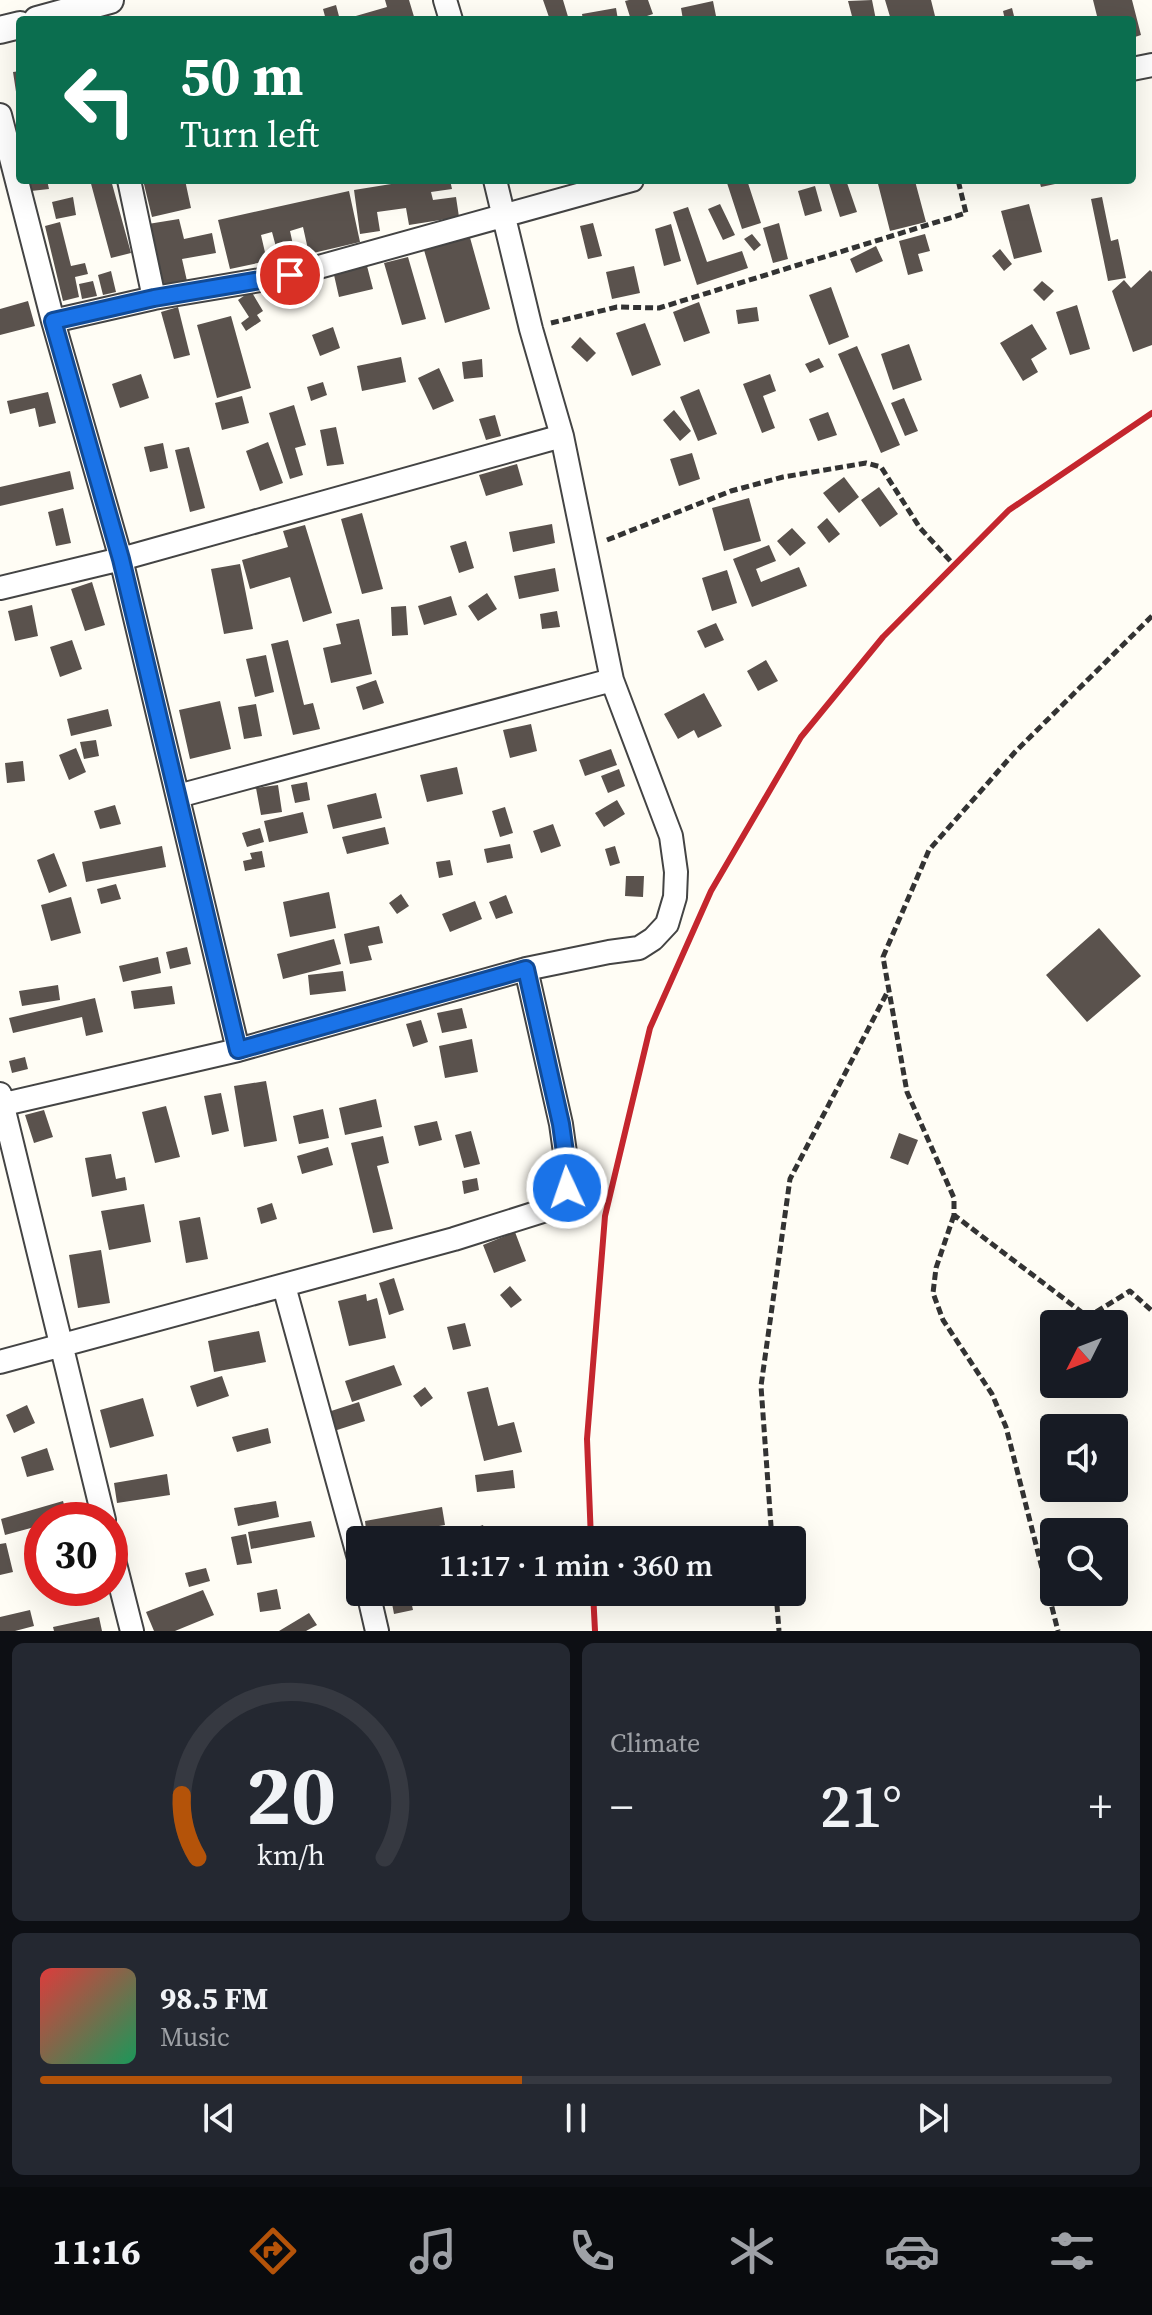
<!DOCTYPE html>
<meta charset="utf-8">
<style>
body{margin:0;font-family:"Source Serif 4",serif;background:#242831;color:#f1f3f6;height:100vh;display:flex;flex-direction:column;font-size:30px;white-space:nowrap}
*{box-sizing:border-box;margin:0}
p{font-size:26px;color:#9ea1a6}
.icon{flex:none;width:44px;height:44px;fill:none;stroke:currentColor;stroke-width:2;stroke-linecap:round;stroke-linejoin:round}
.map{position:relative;height:1631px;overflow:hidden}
.side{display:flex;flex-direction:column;gap:12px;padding:12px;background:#0d0f14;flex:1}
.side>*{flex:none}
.banner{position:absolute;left:16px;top:16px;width:1120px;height:168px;border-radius:8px;box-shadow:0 8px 32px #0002;background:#0b6e4f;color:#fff;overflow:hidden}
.needle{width:52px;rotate:228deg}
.fabs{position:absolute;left:1040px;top:1310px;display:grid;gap:16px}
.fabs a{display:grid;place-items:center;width:88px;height:88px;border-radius:8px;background:#171b24;box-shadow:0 8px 32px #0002;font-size:40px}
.speed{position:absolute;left:24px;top:1502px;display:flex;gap:16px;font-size:40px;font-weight:700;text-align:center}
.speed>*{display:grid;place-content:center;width:104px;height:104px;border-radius:50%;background:#171b24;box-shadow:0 8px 32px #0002;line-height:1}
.speed .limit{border:12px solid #d22;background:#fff;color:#111}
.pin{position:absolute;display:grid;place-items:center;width:68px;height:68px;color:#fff;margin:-34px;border:4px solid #fff;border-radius:50%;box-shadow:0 2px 8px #0007}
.me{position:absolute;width:88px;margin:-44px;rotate:357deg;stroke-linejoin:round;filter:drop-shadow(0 0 6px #0008)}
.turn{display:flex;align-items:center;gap:28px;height:168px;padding:0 32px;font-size:36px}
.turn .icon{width:104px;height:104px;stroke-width:2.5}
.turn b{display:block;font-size:56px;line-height:68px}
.big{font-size:60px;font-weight:600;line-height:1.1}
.side .tile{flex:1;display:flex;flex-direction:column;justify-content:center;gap:12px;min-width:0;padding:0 28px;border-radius:12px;background:#242831}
.side .dial{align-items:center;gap:0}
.dial svg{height:208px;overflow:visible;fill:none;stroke:#363941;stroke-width:7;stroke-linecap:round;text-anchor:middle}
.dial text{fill:#f1f3f6;stroke:none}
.song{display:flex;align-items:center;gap:24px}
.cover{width:96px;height:96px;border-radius:12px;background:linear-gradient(135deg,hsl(0 70% 55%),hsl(150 70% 35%))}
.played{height:8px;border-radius:4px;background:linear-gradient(90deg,#b45309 45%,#363941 45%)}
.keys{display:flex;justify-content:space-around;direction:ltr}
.heat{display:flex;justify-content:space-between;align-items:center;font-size:44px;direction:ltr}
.side .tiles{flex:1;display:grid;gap:12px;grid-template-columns:1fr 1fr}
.tile:last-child{grid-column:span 2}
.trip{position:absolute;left:346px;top:1526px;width:460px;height:80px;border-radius:8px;background:#171b24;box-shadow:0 8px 32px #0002;font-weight:600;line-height:80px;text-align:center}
.dock{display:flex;height:128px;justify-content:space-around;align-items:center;background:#090b0e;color:#9ea1a6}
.dock .icon{width:56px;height:56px}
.dock .active{color:#b45309}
.dock b{font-size:36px;color:#f1f3f6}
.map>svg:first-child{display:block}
.building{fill:#5a524d}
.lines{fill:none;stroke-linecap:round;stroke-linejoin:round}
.minor-casing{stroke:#444;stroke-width:26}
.tertiary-casing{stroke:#444;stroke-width:30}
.path{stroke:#333;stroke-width:5;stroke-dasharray:8 4;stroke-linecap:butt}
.minor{stroke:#fff;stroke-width:22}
.tertiary{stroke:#fff;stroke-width:26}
.rail{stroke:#c4262e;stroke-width:6}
.route-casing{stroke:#114b97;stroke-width:20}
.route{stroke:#1a73e8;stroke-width:14}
</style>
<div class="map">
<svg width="1152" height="1631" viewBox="0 0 1152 1631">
<rect width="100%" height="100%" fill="#fffdf5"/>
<!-- building -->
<path class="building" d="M385 0H409L415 20H342L387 7Z
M543 0H563L569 20H550Z
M629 0H648L653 14 644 17V20H631L625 1Z
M872 0 876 20H853L848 1Z
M885 0H931L936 20H891Z
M1093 0H1132L1141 35 1132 38V20H1098Z
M713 1 716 16 697 20H683L681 8Z
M336 5 340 20H326L323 9Z
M616 8 618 20H583L582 14Z
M1012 8 1015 20H1005L1003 11Z
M20 71V105H18L13 72Z
M29 180H47L49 189 31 191Z
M90 180H111L131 253 111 258Z
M143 180H185L191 208 152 217Z
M416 180H450L452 189 431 192 433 200 456 197 459 217 409 225 406 208 377 212 380 231 360 234 354 190Z
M736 180H747L761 223 742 229 727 183Z
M828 180H846L857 212 840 217Z
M877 180H901L903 184 915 181 926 222 890 231Z
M1039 180H1069V181L1041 187Z
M815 186 822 211 805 216 798 191Z
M349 191 360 242 309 254 303 227 290 231 295 254 279 258 272 232 261 235 267 261 230 269 218 220Z
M73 197 76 215 56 219 52 202Z
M1102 197 1111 241 1118 239 1126 278 1108 281 1091 199Z
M720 204 735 235 723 240 708 209Z
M1029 204 1042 252 1014 259 1001 211Z
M688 207 707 262 742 251 748 268 697 285 673 212Z
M179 219 184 239 212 233 216 253 182 259 187 281 162 287 148 224Z
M60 222 71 266 85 263 88 274 75 277 79 297 63 301 45 226Z
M593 223 602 256 588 259 580 226Z
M779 223 788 259 773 263 763 228Z
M671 224 681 261 664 266 655 229Z
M469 234 490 309 445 323 424 250Z
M752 234 761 245 754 251 744 239Z
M925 234 930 251 918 254 923 271 908 275 899 241Z
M876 246 883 261 856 273 850 259Z
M1000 249 1012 264 1004 271 992 256Z
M408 257 426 319 402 325 384 263Z
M367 266 373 289 339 297 334 275Z
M634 266 640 293 612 299 606 272Z
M1150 270 1152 272V345L1133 352 1112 291 1124 280 1131 288Z
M111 271 116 292 103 295 98 275Z
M93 281 97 296 82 299 79 284Z
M1042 281 1054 291 1044 301 1033 290Z
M831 287 849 337 829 345 809 295Z
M251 291 263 311 257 315 261 321 246 331 241 323 249 317 238 300Z
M28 301 35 326 0 335V309Z
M699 302 710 333 684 342 673 312Z
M1077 305 1090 349 1070 355 1056 312Z
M178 307 190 355 174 359 161 312Z
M757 307 759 321 738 324 736 310Z
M231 316 251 388 217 398 197 325Z
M645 323 661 365 632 376 616 333Z
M1032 324 1047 349 1031 359 1038 372 1023 381 1000 343Z
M333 327 340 348 320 356 312 335Z
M580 337 596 353 587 362 571 347Z
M909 344 922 380 893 390 881 354Z
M857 346 900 445 881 453 838 354Z
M401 357 406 382 362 391 357 366Z
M819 358 824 367 810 373 805 364Z
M482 359 483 377 464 379 462 362Z
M439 368 454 401 433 410 418 378Z
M141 374 149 398 120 408 112 384Z
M770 374 776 391 763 396 775 428 762 433 743 384Z
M323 382 327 395 311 401 307 387Z
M699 389 717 434 698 441 680 397Z
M48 392 56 423 39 427 35 408 10 414 7 401Z
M242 396 249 423 222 430 215 403Z
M904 398 918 431 905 436 891 403Z
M294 405 306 445 295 448 303 475 290 479 269 413Z
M674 410 691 431 680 441 663 420Z
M828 412 837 435 818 441 809 419Z
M495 415 501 436 486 440 479 419Z
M336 427 344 464 327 466 320 430Z
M268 442 283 483 260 491 246 451Z
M163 443 168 468 150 472 144 447Z
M189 447 205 508 190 512 175 450Z
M692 453 700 479 679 486 670 459Z
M517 464 523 485 486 496 479 475Z
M70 471 74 489 0 506V487Z
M844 477 859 497 839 513 823 493Z
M879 487 898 514 880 527 861 500Z
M749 498 761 541 724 551 712 508Z
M63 508 71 543 56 546 48 512Z
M362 513 383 589 362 594 341 519Z
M827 518 840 534 829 543 817 527Z
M552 524 555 543 513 552 509 532Z
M305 525 332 613 303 622 290 577 250 589 242 560 288 547 283 531Z
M792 528 806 543 790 556 777 541Z
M466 541 474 568 459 573 450 546Z
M769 545 776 561 756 569 761 582 799 567 807 586 752 607 733 559Z
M240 564 253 629 224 634 211 569Z
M555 568 559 591 519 599 514 576Z
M727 570 737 603 712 611 702 578Z
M92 582 105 625 85 631 71 589Z
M487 593 497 609 478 621 468 606Z
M451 596 457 615 424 625 418 606Z
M32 605 38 636 15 641 8 611Z
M406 606 408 635 392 636 391 607Z
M557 611 560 627 542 629 540 614Z
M359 619 372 674 331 683 323 648 341 644 336 624Z
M716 623 724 640 705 648 697 631Z
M72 640 82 669 60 677 50 647Z
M288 640 304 705 313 703 320 729 293 735 271 644Z
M266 655 274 692 255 697 246 659Z
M766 660 778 681 758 691 747 671Z
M376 680 384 703 363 710 356 687Z
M704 693 722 726 698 738 694 730 678 739 664 714Z
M220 701 231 749 190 759 179 710Z
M256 704 262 736 244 739 238 707Z
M108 709 112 726 71 736 67 719Z
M531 724 537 751 510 758 503 730Z
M96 740 99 756 84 759 80 742Z
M76 748 86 772 69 780 59 755Z
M611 749 617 765 585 776 579 760Z
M23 761 25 781 7 783 5 763Z
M457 767 463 794 427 802 420 775Z
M619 769 625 786 608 793 601 776Z
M307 782 310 800 295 803 291 785Z
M278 785 282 812 261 815 256 788Z
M376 793 382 818 333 829 327 805Z
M617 800 625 814 604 827 595 813Z
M115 805 121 824 100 829 94 811Z
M505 807 513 833 500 837 492 811Z
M303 812 308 833 269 842 264 821Z
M553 824 561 846 541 853 533 831Z
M385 827 389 844 347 854 342 837Z
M260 828 264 842 247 847 242 833Z
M510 844 513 858 487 863 484 849Z
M162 846 166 867 86 882 82 862Z
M615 846 620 863 610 866 605 849Z
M262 851 265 867 245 871 243 861 252 859 250 853Z
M54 853 67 886 49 893 37 860Z
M450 860 453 875 439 878 436 862Z
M626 876H644L643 897 625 896Z
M116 884 121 899 101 904 97 889Z
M329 892 336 928 290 937 283 902Z
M401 894 409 906 397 914 389 903Z
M506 895 513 913 496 919 489 902Z
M71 897 81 933 51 941 41 905Z
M475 901 482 919 450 932 442 914Z
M379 926 383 943 368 946 372 960 350 964 344 934Z
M1099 928 1141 976 1087 1022 1046 975Z
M334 939 341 964 283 979 277 954Z
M187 947 191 964 170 969 166 952Z
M158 957 161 973 123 982 119 966Z
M343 971 346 991 310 995 308 975Z
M58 985 60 1000 22 1006 19 991Z
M172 986 175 1004 134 1009 131 991Z
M95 998 103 1032 86 1036 82 1017 13 1033 9 1018Z
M462 1008 467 1028 442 1033 437 1013Z
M421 1020 428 1042 413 1047 406 1024Z
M472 1039 478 1072 445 1078 439 1046Z
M25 1057 28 1069 12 1073 9 1061Z
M266 1081 277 1141 244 1147 234 1086Z
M221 1093 229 1131 212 1135 204 1096Z
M376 1099 382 1127 345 1135 339 1108Z
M166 1106 180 1157 155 1163 142 1112Z
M323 1109 329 1138 299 1144 293 1116Z
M44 1110 53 1137 34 1143 25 1115Z
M437 1121 442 1140 419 1146 414 1126Z
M471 1131 480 1164 464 1168 455 1135Z
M899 1133 918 1140 908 1165 890 1158Z
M383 1136 389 1163 377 1166 393 1229 373 1233 351 1143Z
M328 1147 333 1165 302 1174 297 1156Z
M111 1154 116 1179 125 1177 127 1190 92 1197 85 1158Z
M477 1178 479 1190 464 1194 462 1181Z
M272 1203 277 1219 261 1224 257 1208Z
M144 1204 151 1242 109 1250 101 1211Z
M200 1217 208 1259 186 1263 179 1221Z
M515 1232 526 1261 494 1273 483 1245Z
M101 1250 110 1303 78 1308 69 1255Z
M394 1278 404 1310 389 1315 379 1283Z
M510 1286 522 1300 511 1308 500 1295Z
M366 1294 367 1301 377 1298 386 1338 349 1346 338 1301Z
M465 1323 471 1346 453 1350 447 1327Z
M259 1331 266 1362 214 1372 208 1341Z
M394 1365 402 1385 352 1402 345 1381Z
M222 1376 229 1396 197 1407 190 1386Z
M425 1387 433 1398 421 1407 413 1396Z
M488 1387 498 1426 514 1422 522 1452 484 1461 467 1392Z
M143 1398 154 1436 110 1448 100 1410Z
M359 1402 365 1421 334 1431 328 1412Z
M27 1405 35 1423 14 1433 6 1415Z
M268 1428 271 1443 237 1452 232 1437Z
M47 1448 54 1470 27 1477 21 1457Z
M513 1470 515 1488 477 1492 475 1475Z
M167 1474 170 1495 117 1503 114 1483Z
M63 1501 68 1518 42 1520V1525L5 1535 1 1519Z
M276 1501 279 1517 238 1526 234 1508Z
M442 1507 445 1525 367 1538 365 1521Z
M311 1521 315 1537 251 1549 248 1532Z
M483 1525 488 1540H466L463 1532Z
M246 1534 252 1563 237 1565 231 1537Z
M6 1543 13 1572 0 1575V1544Z
M206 1568 210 1581 189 1587 185 1573Z
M277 1589 281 1609 260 1612 257 1593Z
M203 1590 214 1615 175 1631H154L146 1612Z
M409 1592 413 1610 394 1614 390 1593Z
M30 1610 34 1626 15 1631H0V1617Z
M309 1613 317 1625 306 1631H279Z
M99 1617 102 1631H54L53 1627Z"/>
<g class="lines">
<!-- minor casing -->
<g class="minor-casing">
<path id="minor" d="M445 0 451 20
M1132 69 1152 65
M0 115 53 321
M129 180 154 298
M0 588 121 559 562 436
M178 796 612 680
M238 1050 121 559 53 321 154 298 290 275 632 180
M0 1094 104 1520
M0 1105 238 1050 526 969 609 952 639 948 653 939 667 924 675 897 676 872 671 836 612 680 562 436 531 329 495 180
M284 1286 360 1562
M0 1362 454 1239 549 1209 561 1199 567 1188 568 1174 561 1124 526 969
M110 1544 132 1631
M368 1592 377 1631"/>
</g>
<!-- tertiary casing -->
<g class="tertiary-casing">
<path id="tertiary" d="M37 20 110 0
M0 30 20 25"/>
</g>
<!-- path -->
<path class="path" d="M551 323 617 307 659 308 966 213 958 180
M607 540 731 491 783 477 866 463 881 467 920 528 954 565
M1152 616 1015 752 929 850 883 957 907 1092 954 1198V1215L1088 1317 1130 1291 1152 1311
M954 1215 936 1268 933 1293 943 1320 992 1394 1006 1427 1058 1631
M772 1540 761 1386 790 1179 889 989
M776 1592 779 1631"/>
<!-- minor -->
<use href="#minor" class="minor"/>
<!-- tertiary -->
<use href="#tertiary" class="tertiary"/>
<!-- rail -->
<path class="rail" d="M591 1540 587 1439 605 1216 650 1028 711 891 801 737 883 637 1009 510 1152 413
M593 1592 595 1631"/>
</g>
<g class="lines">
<!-- route casing -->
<g class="route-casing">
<path id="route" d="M290 275 154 298 53 321 121 559 238 1050 526 969 561 1124 568 1174 567 1188"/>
</g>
<!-- route -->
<use href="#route" class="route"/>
</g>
</svg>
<div class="fabs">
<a><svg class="needle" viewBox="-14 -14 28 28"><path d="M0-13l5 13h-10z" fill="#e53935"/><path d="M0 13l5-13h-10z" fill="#9ea1a6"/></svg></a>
<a><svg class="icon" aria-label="sound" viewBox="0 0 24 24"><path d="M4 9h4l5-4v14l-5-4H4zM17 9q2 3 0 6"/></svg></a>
<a><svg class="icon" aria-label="search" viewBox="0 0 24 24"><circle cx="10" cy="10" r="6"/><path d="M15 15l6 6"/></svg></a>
</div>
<div class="speed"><div class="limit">30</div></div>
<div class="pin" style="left:290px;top:275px;background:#d93025"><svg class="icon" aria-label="arrive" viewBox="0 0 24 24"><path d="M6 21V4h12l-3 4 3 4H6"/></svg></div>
<svg class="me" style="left:567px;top:1188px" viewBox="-20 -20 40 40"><circle r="17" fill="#1a73e8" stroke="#fff" stroke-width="3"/><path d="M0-11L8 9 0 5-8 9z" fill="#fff"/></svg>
<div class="trip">11:17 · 1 min · 360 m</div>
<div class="banner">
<div class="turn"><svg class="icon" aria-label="left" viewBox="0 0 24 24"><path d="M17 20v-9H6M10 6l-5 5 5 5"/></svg><div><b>50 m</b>Turn left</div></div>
</div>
</div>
<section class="side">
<div class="tiles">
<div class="tile dial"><svg viewBox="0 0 100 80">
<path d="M14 69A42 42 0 1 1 86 69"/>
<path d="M14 69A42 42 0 0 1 8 45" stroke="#b45309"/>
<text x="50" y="56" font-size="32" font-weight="700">20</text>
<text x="50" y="72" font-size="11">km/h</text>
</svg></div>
<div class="tile"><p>Climate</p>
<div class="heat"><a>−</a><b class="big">21°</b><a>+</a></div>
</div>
<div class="tile">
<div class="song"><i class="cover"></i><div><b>98.5 FM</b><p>Music</p></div></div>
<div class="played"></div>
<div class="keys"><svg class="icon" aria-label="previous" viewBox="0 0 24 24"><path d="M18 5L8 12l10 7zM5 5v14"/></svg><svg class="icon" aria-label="pause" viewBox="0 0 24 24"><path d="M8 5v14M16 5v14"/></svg><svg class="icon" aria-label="next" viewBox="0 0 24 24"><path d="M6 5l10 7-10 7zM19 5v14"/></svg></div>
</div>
</div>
</section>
<nav class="dock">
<b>11:16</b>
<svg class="icon active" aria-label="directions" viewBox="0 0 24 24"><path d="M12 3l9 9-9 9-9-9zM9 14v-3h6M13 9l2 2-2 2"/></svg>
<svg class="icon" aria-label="music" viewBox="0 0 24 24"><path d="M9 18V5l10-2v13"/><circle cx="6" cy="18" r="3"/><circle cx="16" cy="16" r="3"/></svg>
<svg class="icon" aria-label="phone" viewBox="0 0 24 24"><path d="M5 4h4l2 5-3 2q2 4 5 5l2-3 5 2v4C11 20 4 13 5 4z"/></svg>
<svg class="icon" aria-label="climate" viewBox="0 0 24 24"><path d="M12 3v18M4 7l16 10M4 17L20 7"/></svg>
<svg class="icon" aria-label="car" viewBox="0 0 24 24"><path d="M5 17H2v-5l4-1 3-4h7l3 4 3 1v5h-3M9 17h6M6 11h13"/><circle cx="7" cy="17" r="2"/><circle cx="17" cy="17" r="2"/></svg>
<svg class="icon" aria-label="filters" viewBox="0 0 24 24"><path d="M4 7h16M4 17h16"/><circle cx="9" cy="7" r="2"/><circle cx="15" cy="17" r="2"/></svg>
</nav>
